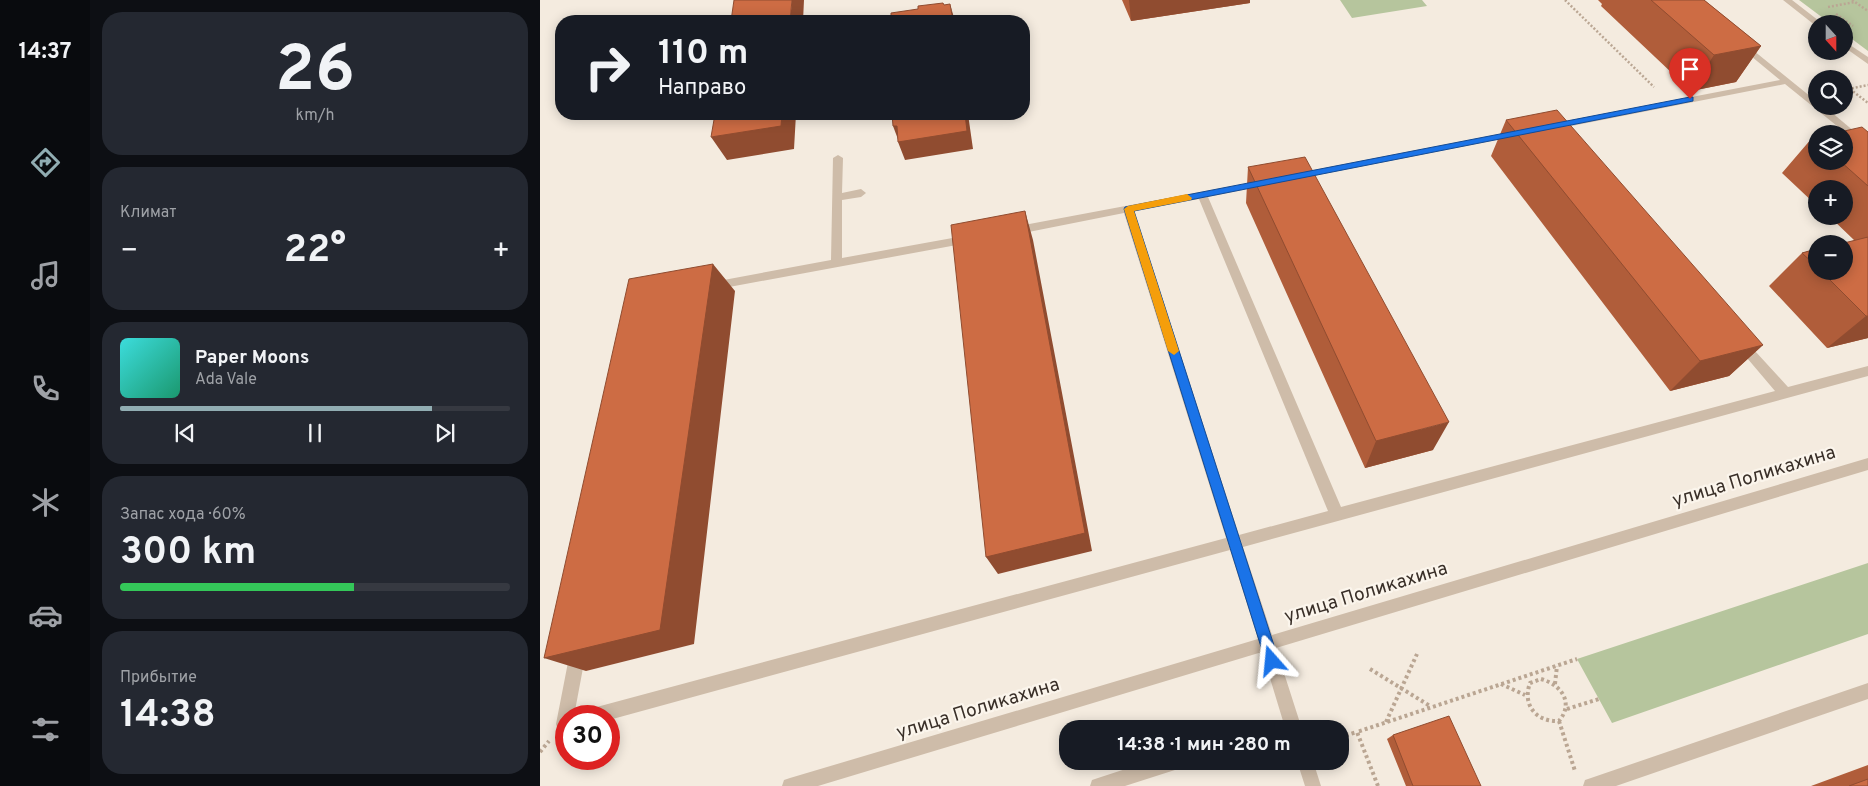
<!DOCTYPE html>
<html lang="ru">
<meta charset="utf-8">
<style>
body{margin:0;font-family:Overpass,sans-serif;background:#242831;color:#f1f3f6;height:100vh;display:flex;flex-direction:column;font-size:19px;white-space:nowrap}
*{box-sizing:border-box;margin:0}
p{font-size:16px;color:#9ea1a6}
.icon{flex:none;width:28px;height:28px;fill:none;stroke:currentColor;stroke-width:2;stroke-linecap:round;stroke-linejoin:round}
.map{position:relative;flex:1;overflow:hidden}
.drawer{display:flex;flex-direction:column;gap:12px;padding:12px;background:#0d0f14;width:450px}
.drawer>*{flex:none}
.guide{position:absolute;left:15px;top:15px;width:475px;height:105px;border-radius:20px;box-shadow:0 2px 12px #0003;background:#171b24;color:#f1f3f6;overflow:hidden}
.needle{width:32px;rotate:159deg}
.tools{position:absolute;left:1268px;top:15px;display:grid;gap:10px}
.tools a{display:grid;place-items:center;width:45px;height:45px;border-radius:50%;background:#171b24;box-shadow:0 2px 12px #0003;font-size:25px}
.speed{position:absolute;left:15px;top:705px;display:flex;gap:10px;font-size:25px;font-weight:700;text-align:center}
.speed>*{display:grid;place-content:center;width:65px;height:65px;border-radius:50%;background:#171b24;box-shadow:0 2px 12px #0003;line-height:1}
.speed .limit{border:8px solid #d22;background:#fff;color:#111}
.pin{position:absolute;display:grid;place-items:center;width:42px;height:42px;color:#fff;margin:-51px -21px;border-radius:50% 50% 50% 0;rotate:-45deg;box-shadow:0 0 5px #0007}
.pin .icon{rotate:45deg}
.me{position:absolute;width:55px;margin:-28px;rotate:342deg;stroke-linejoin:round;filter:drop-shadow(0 0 4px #0008)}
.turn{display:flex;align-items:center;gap:18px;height:105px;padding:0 20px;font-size:22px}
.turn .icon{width:65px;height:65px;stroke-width:2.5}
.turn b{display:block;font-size:35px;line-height:42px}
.big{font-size:38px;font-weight:700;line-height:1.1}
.drawer .tile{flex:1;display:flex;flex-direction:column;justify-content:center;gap:8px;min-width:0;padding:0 18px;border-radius:20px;background:#242831}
.drawer .dial{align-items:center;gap:0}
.dial b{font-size:65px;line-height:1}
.song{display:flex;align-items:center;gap:15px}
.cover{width:60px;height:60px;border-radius:8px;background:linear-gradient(135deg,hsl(180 70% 55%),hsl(160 70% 35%))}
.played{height:5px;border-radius:2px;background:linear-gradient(90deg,#91adb2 80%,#363941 80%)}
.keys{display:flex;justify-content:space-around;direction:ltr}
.heat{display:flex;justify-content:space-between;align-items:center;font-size:28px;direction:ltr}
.charge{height:8px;border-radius:4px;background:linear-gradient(90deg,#34c759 60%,#363941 0)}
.trip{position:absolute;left:519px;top:720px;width:290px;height:50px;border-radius:20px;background:#171b24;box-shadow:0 2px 12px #0003;font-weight:700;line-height:50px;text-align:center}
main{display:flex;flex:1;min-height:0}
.tabs{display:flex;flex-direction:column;width:90px;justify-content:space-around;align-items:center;background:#090b0e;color:#9ea1a6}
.tabs .icon{width:35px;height:35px}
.tabs .active{color:#91adb2}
.tabs b{font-size:22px;color:#f1f3f6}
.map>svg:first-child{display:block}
.green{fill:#b6c59d}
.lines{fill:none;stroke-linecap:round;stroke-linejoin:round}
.path-far1{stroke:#baa693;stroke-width:2.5;stroke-dasharray:2 2;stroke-linecap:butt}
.path{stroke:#baa693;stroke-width:4;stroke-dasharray:3 3;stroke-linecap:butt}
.minor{fill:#cebca9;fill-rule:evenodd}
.wall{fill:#b05d3a}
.shaded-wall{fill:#904c30}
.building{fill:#cd6c44;stroke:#904c30}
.route{fill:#1a73e8;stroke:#114b97}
.slow{fill:#f59e0b}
.labels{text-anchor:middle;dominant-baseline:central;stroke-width:4.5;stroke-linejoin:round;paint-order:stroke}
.near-street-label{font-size:19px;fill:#3a3029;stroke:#fbf5ec}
</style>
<main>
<nav class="tabs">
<b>14:37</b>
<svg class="icon active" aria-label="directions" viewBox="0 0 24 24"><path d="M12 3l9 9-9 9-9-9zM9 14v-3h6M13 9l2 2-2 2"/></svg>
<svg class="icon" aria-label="music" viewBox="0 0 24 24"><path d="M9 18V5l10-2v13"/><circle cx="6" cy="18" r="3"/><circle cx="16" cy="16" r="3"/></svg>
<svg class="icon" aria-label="phone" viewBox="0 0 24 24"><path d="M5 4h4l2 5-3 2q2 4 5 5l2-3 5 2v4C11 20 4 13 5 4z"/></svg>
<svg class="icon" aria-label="climate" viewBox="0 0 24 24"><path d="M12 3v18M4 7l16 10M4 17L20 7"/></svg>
<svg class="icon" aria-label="car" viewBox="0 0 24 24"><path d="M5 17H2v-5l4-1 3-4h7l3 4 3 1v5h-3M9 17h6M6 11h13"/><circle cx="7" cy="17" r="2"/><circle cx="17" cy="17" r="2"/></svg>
<svg class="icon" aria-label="filters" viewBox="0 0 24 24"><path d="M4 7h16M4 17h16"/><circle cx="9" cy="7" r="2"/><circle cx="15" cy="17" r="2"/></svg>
</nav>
<section class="drawer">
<div class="tile dial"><b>26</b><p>km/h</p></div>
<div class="tile"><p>Климат</p>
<div class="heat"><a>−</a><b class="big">22°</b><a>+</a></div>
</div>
<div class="tile">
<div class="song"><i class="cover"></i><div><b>Paper Moons</b><p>Ada Vale</p></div></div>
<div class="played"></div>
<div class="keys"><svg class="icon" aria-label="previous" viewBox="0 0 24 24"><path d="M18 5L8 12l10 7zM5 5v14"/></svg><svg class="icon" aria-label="pause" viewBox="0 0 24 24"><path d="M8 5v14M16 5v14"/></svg><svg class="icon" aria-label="next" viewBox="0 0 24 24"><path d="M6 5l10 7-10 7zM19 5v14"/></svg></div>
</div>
<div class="tile"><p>Запас хода · 60%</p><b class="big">300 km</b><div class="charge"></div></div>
<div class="tile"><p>Прибытие</p><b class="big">14:38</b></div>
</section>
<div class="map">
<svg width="1328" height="786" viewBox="0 0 1328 786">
<rect width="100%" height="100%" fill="#f4ebdf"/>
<!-- green -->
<path class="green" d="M800 0H882L887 6 812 18Z
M1259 0H1328V51L1304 33V24H1291Z
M1328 563V634L1072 723 1037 659Z"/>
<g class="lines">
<!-- path-far1 -->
<path class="path-far1" d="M1025 0 1114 87
M1312 0 1328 11
M1288 7 1315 2
M1296 14 1313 26
M1310 89 1328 103
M1304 90 1328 85"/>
<!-- path -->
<path class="path" d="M830 669 890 706
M1001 679C1022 685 1034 703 1019 721 996 722 982 705 990 683Z
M961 684 985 695
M1015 684 1017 666
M1027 709 1059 699
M1019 721 1035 771
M846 722 877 654
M800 737 817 732
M0 752 9 741
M838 786 817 732 1037 659"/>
<!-- minor -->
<path class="minor" d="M1243 0H1252L1283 24H1276V26Z
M1304 41 1328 57V64L1304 47Z
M1203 42 1276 101V106H1284L1328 143V151L1245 84 1011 130 1006 127 1011 124 1240 80 1200 47 1199 45Z
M974 131 977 132V136L758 179 753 176 758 173Z
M298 155 303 158 302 193 321 189 326 193 321 197 302 200V258L429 235 433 236 434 239 433 242 173 290 169 289 167 286 173 282 291 260 293 158Z
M724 180 728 181V185L668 197 801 507 1235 391 1196 345 1194 342 1196 339H1204L1248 387 1328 366V376L703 547 732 635 1328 458V470L736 648 761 726 760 729H736L738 723 743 721 722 652 278 786H242L244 780 250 778 718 639 690 550 69 720V716H45L47 710 53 708 686 538 584 213 473 235 468 231 473 227ZM659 199 788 511 699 535 594 211Z
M38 644 43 647 46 652 34 716H26V731L24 732 18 730 16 724 30 652 33 647Z
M1328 683V699L1076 786H1043L1045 780 1051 778Z
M610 761H646L644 767 638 769 585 786H550L552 780 558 778Z
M757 761H773L781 786H765Z"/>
</g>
<!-- wall -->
<path class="wall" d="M582 0H710V3L591 21Z
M1058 0H1164L1221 46 1196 82 1151 91 1061 6 1062 4Z
M966 120 1223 345 1189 376 1130 391 951 156Z
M1328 132V338L1287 348 1229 286 1262 253 1276 249V271H1304L1314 240 1289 216H1304V189H1276V205L1242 173 1272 138 1276 137V161H1304Z
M708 167 893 450 825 468 706 203Z
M853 735 941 786H866L847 739Z
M1328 765V786H1271Z"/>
<!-- shaded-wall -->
<path class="shaded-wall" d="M252 0H264L263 21H250Z
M589 0H710V3L591 21Z
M410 4 415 21H413Z
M1221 46 1196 82 1151 91 1174 55Z
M242 114H256L254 149 187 160 171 137Z
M425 114H428L433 149 365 160 358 142H359L353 126Z
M485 211 493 240 552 551 458 574 446 557Z
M173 264 195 291 154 644 46 671 4 658Z
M1326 316H1328V338L1287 348Z
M1223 345 1189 376 1130 391 1160 361Z
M909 422 893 450 825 468 836 441Z"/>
<!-- building -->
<path class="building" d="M194 0H252L250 21H191Z
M1111 0H1164L1221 46 1174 55Z
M403 3 404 5 410 4 413 21H351V13L378 9V6Z
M1017 110 1223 345 1160 361 966 120Z
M175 114H242L241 126 171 137Z
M352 114H425L427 131 358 142 357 126H353Z
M1322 127 1328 132V186L1300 161H1304V134H1291Z
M1276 137V141L1272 138Z
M765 157 909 422 836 441 708 167Z
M485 211 545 533 446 557 411 225Z
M1328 237V316H1326L1281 271H1304V244H1300Z
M1276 249V266L1262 253Z
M173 264 120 630 4 658 89 279Z
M909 716 941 786H873L853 735Z
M1328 779V786H1309Z"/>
<!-- route -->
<path class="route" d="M1150 97H1153V101L594 211 739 661 737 666 732 668 727 666 584 209 585 207Z"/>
<!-- slow -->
<path class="slow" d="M647 194 652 198 651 200 594 211 639 351 634 355 628 351 584 209 588 206Z"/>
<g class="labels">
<!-- near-street labels -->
<g class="near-street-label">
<text transform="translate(1214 477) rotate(-17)">улица Поликахина</text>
<text transform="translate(826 593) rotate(-17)">улица Поликахина</text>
<text transform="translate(438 709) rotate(-17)">улица Поликахина</text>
</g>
</g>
</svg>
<div class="tools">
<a><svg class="needle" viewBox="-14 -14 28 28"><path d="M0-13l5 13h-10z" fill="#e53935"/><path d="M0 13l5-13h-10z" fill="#9ea1a6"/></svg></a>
<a><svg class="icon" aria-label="search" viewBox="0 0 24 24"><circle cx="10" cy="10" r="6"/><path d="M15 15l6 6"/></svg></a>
<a><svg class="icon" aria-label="layers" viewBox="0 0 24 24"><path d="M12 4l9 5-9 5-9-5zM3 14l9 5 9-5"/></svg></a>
<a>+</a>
<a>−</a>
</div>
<div class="speed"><div class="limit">30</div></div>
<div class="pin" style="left:1150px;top:99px;background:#d93025"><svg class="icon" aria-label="arrive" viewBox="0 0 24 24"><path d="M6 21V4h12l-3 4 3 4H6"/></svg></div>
<svg class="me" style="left:732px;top:661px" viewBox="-20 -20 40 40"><path d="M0-17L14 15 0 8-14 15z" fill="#1a73e8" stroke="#fff" stroke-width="4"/></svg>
<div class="trip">14:38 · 1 мин · 280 m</div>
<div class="guide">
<div class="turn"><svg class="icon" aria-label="right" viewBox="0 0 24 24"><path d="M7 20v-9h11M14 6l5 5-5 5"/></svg><div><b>110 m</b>Направо</div></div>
</div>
</div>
</main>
